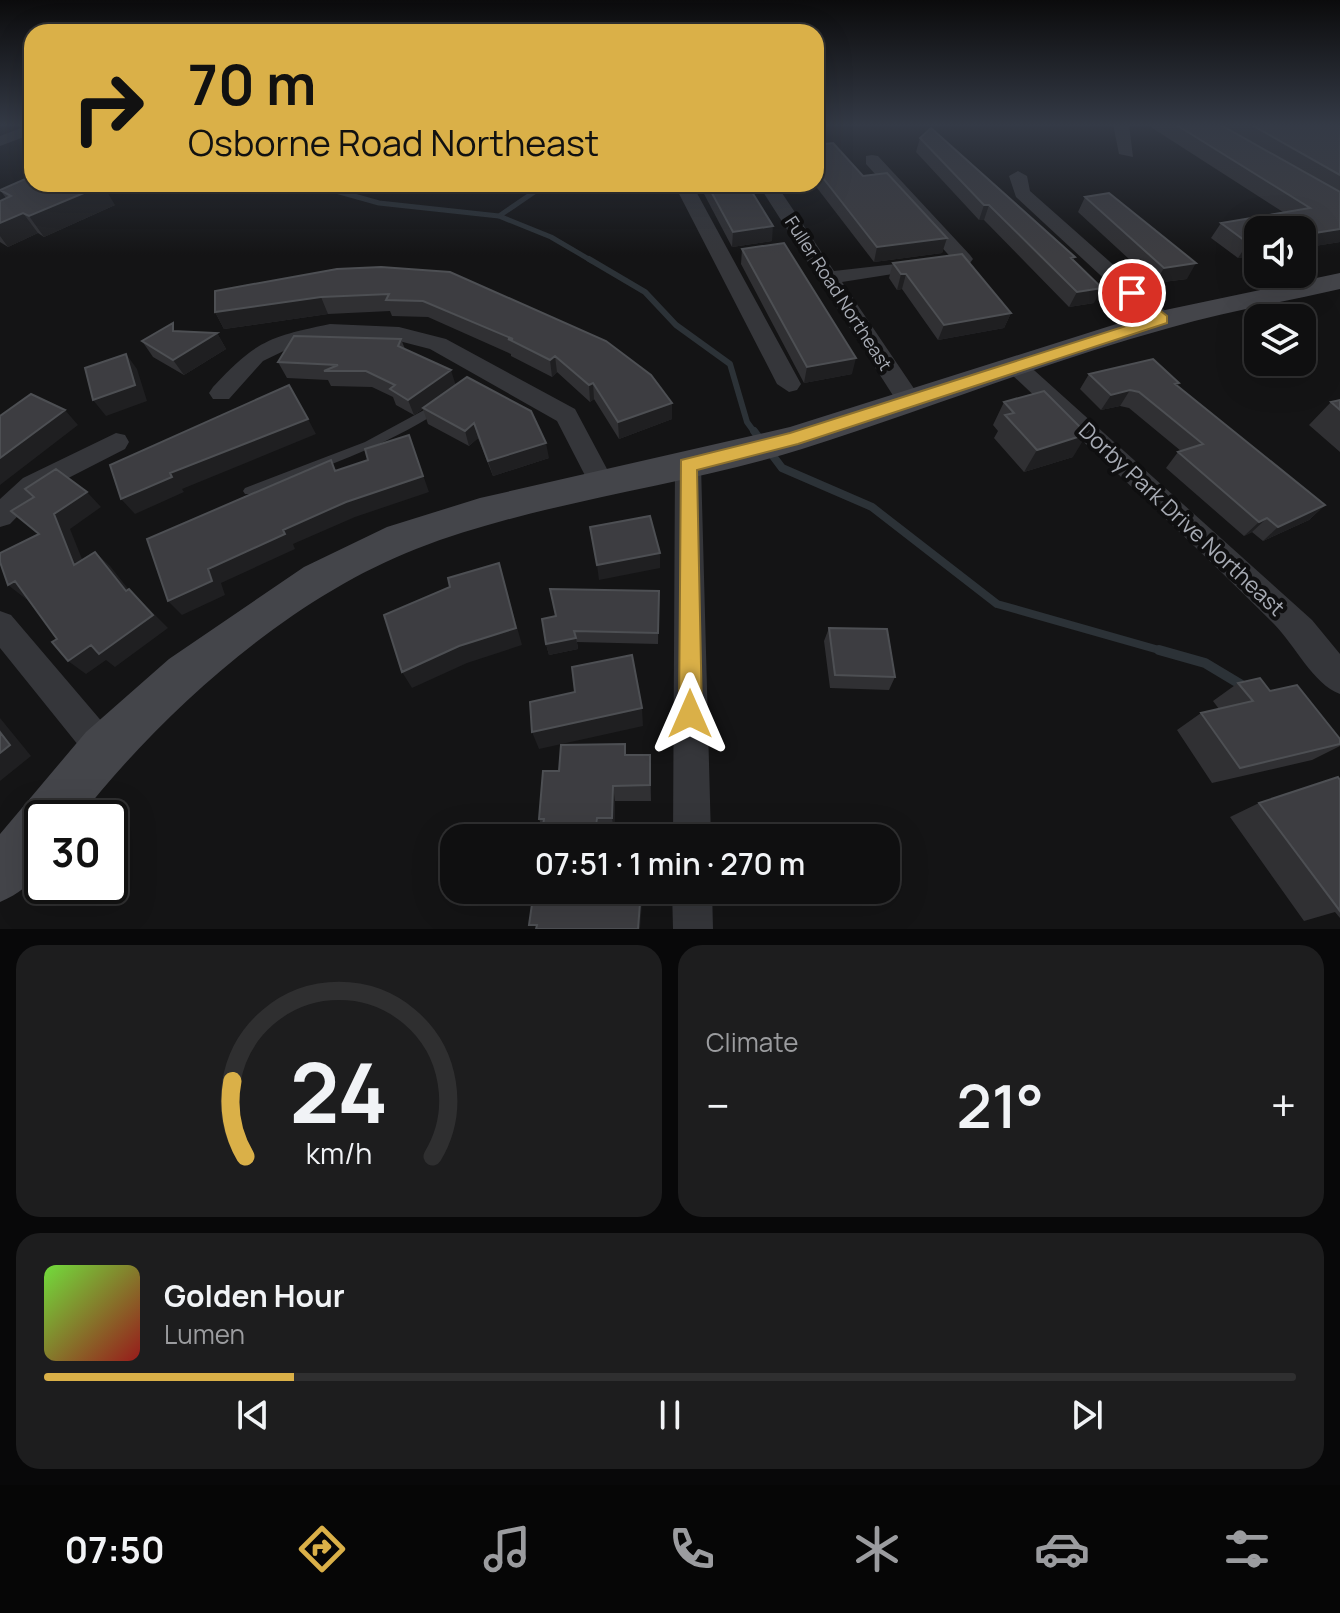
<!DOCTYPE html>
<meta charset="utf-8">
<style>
body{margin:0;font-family:Manrope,sans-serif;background:#1d1d1e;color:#f1f3f6;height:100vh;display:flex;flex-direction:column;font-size:30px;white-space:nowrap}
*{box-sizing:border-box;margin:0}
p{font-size:26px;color:#9b9c9f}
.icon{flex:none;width:44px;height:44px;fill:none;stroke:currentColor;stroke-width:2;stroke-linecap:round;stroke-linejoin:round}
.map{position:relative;height:929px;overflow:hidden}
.details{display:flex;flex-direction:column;gap:16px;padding:16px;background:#080809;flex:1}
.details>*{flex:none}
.top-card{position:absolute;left:24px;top:24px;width:800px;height:168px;border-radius:24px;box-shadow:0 8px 32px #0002,0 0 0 2px #2f2f30;background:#dab048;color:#111;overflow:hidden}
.tools{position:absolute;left:1244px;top:216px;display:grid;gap:16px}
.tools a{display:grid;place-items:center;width:72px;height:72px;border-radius:16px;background:#0f0f10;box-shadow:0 8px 32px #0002,0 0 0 2px #2f2f30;font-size:40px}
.speed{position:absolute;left:24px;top:800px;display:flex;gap:16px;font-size:40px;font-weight:700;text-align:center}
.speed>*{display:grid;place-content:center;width:104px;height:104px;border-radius:50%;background:#0f0f10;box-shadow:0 8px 32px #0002,0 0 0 2px #2f2f30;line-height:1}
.speed .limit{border:4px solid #111;border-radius:12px;background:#fff;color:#111}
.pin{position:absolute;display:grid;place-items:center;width:68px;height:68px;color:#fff;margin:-34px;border:4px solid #fff;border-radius:50%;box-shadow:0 2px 8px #0007}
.me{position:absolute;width:88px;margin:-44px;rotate:0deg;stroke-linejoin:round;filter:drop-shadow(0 0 6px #0008)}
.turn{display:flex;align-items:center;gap:28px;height:168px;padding:0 32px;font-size:36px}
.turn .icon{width:104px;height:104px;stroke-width:2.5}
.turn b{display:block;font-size:56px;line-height:68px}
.big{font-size:60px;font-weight:600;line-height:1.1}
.details .widget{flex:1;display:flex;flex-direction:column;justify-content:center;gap:12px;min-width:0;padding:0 28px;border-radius:24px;background:#1d1d1e}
.details .dial{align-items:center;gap:0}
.dial svg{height:208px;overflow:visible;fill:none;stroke:#2f2f30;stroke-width:7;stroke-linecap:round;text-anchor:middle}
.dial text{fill:#f1f3f6;stroke:none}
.song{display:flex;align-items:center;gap:24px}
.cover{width:96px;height:96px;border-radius:12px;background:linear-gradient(135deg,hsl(100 70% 55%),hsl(0 70% 35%))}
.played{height:8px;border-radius:4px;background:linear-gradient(90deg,#dab048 20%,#2f2f30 20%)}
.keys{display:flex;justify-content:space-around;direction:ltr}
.heat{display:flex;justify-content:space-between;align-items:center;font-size:44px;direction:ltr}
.details .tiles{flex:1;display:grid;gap:16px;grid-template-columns:1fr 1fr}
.widget:last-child{grid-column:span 2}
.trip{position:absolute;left:440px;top:824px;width:460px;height:80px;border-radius:24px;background:#0f0f10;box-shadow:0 8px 32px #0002,0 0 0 2px #2f2f30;font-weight:600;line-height:80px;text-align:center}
.tabs{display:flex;height:128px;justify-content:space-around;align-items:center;background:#060606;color:#9b9c9f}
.tabs .icon{width:56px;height:56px}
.tabs .selected{color:#dab048}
.tabs b{font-size:36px;color:#f1f3f6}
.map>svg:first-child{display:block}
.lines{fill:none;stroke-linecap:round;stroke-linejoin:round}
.stream-far3{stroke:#2c3237;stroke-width:5}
.stream-far2{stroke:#2c3237;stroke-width:6}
.stream-far1{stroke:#2c3237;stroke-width:8}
.stream{stroke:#2c3237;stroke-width:10}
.lane{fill:#35363a;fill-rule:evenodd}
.street{fill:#35363a;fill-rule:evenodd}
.secondary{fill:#44454a;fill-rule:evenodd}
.wall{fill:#303033}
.shaded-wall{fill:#1f1f21}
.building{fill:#3d3d41;stroke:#4d4f53;stroke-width:2}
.route{fill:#dab048;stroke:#8e722f;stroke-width:2}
.labels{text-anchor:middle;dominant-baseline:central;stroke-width:8;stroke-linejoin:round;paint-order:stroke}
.far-street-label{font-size:18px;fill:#a7abb4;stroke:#0f0f10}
.street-label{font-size:22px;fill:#a7abb4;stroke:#0f0f10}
</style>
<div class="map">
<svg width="1340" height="929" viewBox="0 0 1340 929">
<rect width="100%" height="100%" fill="#141415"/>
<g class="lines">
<!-- stream-far3 -->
<path class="stream-far3" d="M311 184 379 203 499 216 551 237 592 261
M499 216 546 184"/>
<!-- stream-far2 -->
<path class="stream-far2" d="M589 259 645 292 676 325 730 364 747 422 755 433"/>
<!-- stream-far1 -->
<path class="stream-far1" d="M754 431 762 442
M770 452 782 468 872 507 997 604 1166 652"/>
<!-- stream -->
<path class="stream" d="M1159 650 1205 663 1245 687"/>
<!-- lane -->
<path class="lane" d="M437 403 443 407 441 410C383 448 318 469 253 494H245L243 491 245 488 365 442Z"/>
<!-- street -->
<path class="street" d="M32 124V134L0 146V136Z
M1113 124H1129L1133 157 1119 154Z
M872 155 878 156 970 255 973 259 970 263H956L866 164V156Z
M1018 171 1027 176 1030 191 1170 315 1173 320 1170 325H1154L1016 197 1009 176Z
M674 184H692L801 384 797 390 789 392 777 384Z
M758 184H776L834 271 931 260 934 264 931 268 842 282 919 396 922 402 919 408H901Z
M330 324 399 327 446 339 575 409 615 484 611 491 602 494 593 491 557 421 430 349 399 341 330 338 294 346 263 361 229 399H213L209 393 213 387C256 341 268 337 330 324Z
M1017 359 1025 362 1312 620 1340 654V694C1313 684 1295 645 1274 624 1188 538 1098 456 1009 372L1006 367 1009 362Z
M116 433 125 435 129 442 125 449 41 492 10 524 0 527V499L23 478Z
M688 455 697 458 701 465 711 838H673L675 465 679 458Z
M0 611 11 615 115 737 120 749 115 761 103 766 91 761 0 648Z
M672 890H712L713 929H673Z"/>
<!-- secondary -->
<path class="secondary" d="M1340 273V289C1283 302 1225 312 1169 328 1045 362 925 410 802 449 676 488 540 501 416 549 288 599 163 711 79 818H42C42 860 45 883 0 902V834L86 732 169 659 304 567 387 527 480 498 790 427 1151 313Z"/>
</g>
<!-- wall -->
<path class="wall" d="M1146 124H1340V242L1302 248 1258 230V255L1238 258 1211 238 1221 223 1283 212Z
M920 138 1074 261 1094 303 1069 307 984 220H979L916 152Z
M816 145 863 176 947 238 942 253 874 262 814 184H816Z
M694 184H747L772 241 732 247 703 192Z
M0 190 115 205 44 237 38 233 8 247 0 242V201L6 198Z
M1085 197 1187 279 1155 283 1078 212Z
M742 249 852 374 804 383 741 264Z
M893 263 1011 313 1004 328 938 340 902 289 897 290 889 278Z
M450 272 672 419 619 439 594 399 590 402 557 372 552 377 511 356V354L428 317 392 316 390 311 328 314 224 329 215 312Z
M217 333 226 349 184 375 153 357 142 341Z
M401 339 405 349 456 385 549 458 493 476 478 438 469 446 428 424 423 409 414 415 396 405 393 397 372 387 331 386 328 380 287 378 278 362Z
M1089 374 1177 385 1325 505 1309 520 1263 541 1252 532 1244 536 1166 468 1178 452 1181 451 1129 408 1120 406 1101 410 1080 389Z
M1340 400V452L1309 425 1331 402Z
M1004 402 1073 457 1024 472 994 438 998 431 993 425Z
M659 591 658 644 577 642 578 649 549 655 546 644Z
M829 628 895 677 889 690 830 688 824 641Z
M1238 683 1270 691 1340 739V746L1312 760 1212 783 1177 730 1201 713 1219 709 1213 701Z
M625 744 626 755H650L651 801H615L614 832H600L542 827 539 819 559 771Z
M1340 780V918L1335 912 1304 921 1230 817 1259 803Z"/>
<!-- shaded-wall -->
<path class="shaded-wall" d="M103 185 115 205 44 237 29 216Z
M984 205H989L984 220H979Z
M23 213 38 233 8 247 0 236V223Z
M773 226 772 241 732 247 733 232Z
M1340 229V242L1302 248V235Z
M947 238 942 253 874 262 877 247Z
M1258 242V255L1238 258 1248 243Z
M1196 263 1187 279 1155 283 1164 268Z
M901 274H906L902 289 897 290Z
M1102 288 1094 303 1069 307 1077 292Z
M321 297 328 314 224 329 215 312Z
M1011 313 1004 328 938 340 944 325Z
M217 333 226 349 184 375 173 360Z
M126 354 137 369 147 401 106 416 93 400Z
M555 356 557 372 552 377 550 360Z
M856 358 852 374 804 383 807 367Z
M451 370 456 386 414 415 408 400Z
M593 383 594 399 590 402 589 385Z
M1130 390 1120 406 1101 410 1111 395Z
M672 403V419L619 439 618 422Z
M65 410 78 425 0 485V458Z
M308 419 316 434 182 489 184 492 135 514 121 499 170 473Z
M474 423 478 438 469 446 465 431Z
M1087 434 1073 457 1024 472 1037 450Z
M409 435 429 492 355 517 293 544 295 549 221 583 225 595 182 615 168 601 208 569 283 530Z
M546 443 549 458 493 476 488 461Z
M87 492 101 507 70 529 90 579 74 565 54 514Z
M1325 505 1309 520 1263 541 1278 527Z
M1267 518 1252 532 1244 536 1259 522Z
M95 552 110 566 141 605 126 591Z
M660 553V568L599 580 597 565Z
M499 563 522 645 467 663 412 688 402 672Z
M15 581 33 596 26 599 8 585Z
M129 589 168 628 115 667 106 660 86 674 68 661Z
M576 638 578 649 549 655 546 644Z
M642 708 643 726 539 749 532 732Z
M0 718 31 756 0 781Z
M613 786 615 801 614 832 612 818Z
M597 818 600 832V838H595Z
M641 890H643L640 929H638Z"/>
<!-- building -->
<path class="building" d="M1175 124H1219L1340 192V229L1302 235V230H1258V242L1248 243 1221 223 1310 208Z
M1250 124H1340V175Z
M931 128 1075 257 1071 258 1102 288 1077 292 989 205H984L920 138Z
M833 143 863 176 887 173 947 238 877 247 816 169V145Z
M32 176V184L103 185 29 216 23 213 0 223V201L11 196 0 190Z
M707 184H747L773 226 733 232Z
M1109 193 1196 263 1164 268 1085 197Z
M784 243 856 358 807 367 742 249Z
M962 254 1011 313 944 325 906 274H901L893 263Z
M381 267 450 272 606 341 651 375 672 403 618 422 593 383 589 385 555 356 550 360 508 339H513L423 301 386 300 389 294 321 297 215 312V291L337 269Z
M173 323V331L217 333 173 360 142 341Z
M294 336 401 339 398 346 451 370 408 400 390 389 395 385 366 371H324L338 365 278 362Z
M126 354 135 385 93 400 85 368Z
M1153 359 1179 383 1175 384 1325 505 1278 527 1267 518 1259 522 1178 452 1203 444 1139 392 1130 390 1111 395 1089 374Z
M467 377 531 411 546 443 488 461 474 423 465 431 423 408Z
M289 385 308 419 170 473 172 477 121 499 110 465Z
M1044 391 1087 434 1037 450 1005 415 1014 413 1004 402Z
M31 394 65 410 0 458V416Z
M1340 400V410L1331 402Z
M409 435 423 476 346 502 283 530 285 534 208 569 212 581 168 601 147 539 331 460 335 471 368 460 365 449Z
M56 469 87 492 54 514 74 565 95 552 126 591 129 589 153 615 99 654 91 645 68 661 52 642 57 639 15 581 8 585 0 562V553L39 534 11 511 34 497 25 489Z
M650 516 660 553 597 565 590 527Z
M499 563 516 628 459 646 402 672 384 615 450 587 448 578Z
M550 589 659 591 658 633 574 631 576 638 546 644 542 619 556 616Z
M829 628 887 629 895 677 835 675Z
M632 655 642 708 532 732 530 702 575 692 572 667Z
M1260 678 1270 691 1297 685 1340 739V744L1240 768 1201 713 1253 701 1238 683Z
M0 732 10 745 0 753Z
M625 744V755H650V785L613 786 612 818H597L595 838H541L544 819H539L543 771H559L561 745Z
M1338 777 1340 780V911L1259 803Z
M534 890H641L638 929H536L537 925H529Z"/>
<!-- sky -->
<linearGradient id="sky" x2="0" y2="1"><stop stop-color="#0b0b0c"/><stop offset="0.49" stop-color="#343a46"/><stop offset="1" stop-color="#343a46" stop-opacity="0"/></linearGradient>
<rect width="1340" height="255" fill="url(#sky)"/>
<!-- route -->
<path class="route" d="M1132 288 1167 316V323L798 444 697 470 702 714 699 722 690 725 682 722 679 714 681 460 790 433 1151 318 1125 293Z"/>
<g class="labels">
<!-- far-street labels -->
<g class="far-street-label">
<text transform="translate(839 293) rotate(57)">Fuller Road Northeast</text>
</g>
<!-- street labels -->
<g class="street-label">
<text transform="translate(1182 519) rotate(43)">Dorby Park Drive Northeast</text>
</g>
</g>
</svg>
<div class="tools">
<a><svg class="icon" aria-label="sound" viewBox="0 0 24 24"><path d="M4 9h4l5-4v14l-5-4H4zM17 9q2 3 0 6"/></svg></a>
<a><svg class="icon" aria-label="layers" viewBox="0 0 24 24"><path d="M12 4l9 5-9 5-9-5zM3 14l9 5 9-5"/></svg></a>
</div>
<div class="speed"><div class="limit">30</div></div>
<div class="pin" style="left:1132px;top:293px;background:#d93025"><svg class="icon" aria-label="arrive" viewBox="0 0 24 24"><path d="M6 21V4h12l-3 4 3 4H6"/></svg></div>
<svg class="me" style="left:690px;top:714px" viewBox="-20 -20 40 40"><path d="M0-17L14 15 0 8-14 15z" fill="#dab048" stroke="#fff" stroke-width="4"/></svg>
<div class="trip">07:51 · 1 min · 270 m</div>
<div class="top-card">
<div class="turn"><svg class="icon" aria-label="right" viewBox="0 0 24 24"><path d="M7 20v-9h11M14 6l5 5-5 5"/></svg><div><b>70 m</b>Osborne Road Northeast</div></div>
</div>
</div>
<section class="details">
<div class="tiles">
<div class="widget dial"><svg viewBox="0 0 100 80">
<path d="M14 69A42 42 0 1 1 86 69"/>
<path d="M14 69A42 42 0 0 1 9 40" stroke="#dab048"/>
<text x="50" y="56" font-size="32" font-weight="700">24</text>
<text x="50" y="72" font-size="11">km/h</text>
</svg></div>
<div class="widget"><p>Climate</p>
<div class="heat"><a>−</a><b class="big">21°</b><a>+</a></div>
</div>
<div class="widget">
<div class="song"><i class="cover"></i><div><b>Golden Hour</b><p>Lumen</p></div></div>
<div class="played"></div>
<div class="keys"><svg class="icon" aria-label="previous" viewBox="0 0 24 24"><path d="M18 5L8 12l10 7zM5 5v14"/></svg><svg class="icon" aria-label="pause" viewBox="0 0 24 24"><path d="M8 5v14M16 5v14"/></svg><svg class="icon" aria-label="next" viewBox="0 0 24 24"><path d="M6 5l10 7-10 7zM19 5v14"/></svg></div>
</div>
</div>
</section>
<nav class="tabs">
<b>07:50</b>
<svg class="icon selected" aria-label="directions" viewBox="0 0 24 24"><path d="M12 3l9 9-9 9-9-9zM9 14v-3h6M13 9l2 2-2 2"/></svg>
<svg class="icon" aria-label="music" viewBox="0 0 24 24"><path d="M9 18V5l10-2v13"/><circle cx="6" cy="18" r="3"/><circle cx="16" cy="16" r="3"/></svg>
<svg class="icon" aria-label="phone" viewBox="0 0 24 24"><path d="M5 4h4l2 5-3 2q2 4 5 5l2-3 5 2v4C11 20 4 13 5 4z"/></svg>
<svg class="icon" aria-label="climate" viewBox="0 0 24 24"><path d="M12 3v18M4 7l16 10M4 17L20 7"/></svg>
<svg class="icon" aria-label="car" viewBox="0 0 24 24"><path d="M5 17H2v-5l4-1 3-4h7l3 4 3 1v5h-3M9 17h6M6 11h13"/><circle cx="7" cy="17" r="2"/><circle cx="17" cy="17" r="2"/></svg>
<svg class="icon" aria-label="filters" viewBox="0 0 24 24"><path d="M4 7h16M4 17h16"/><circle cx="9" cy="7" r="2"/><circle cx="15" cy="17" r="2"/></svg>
</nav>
